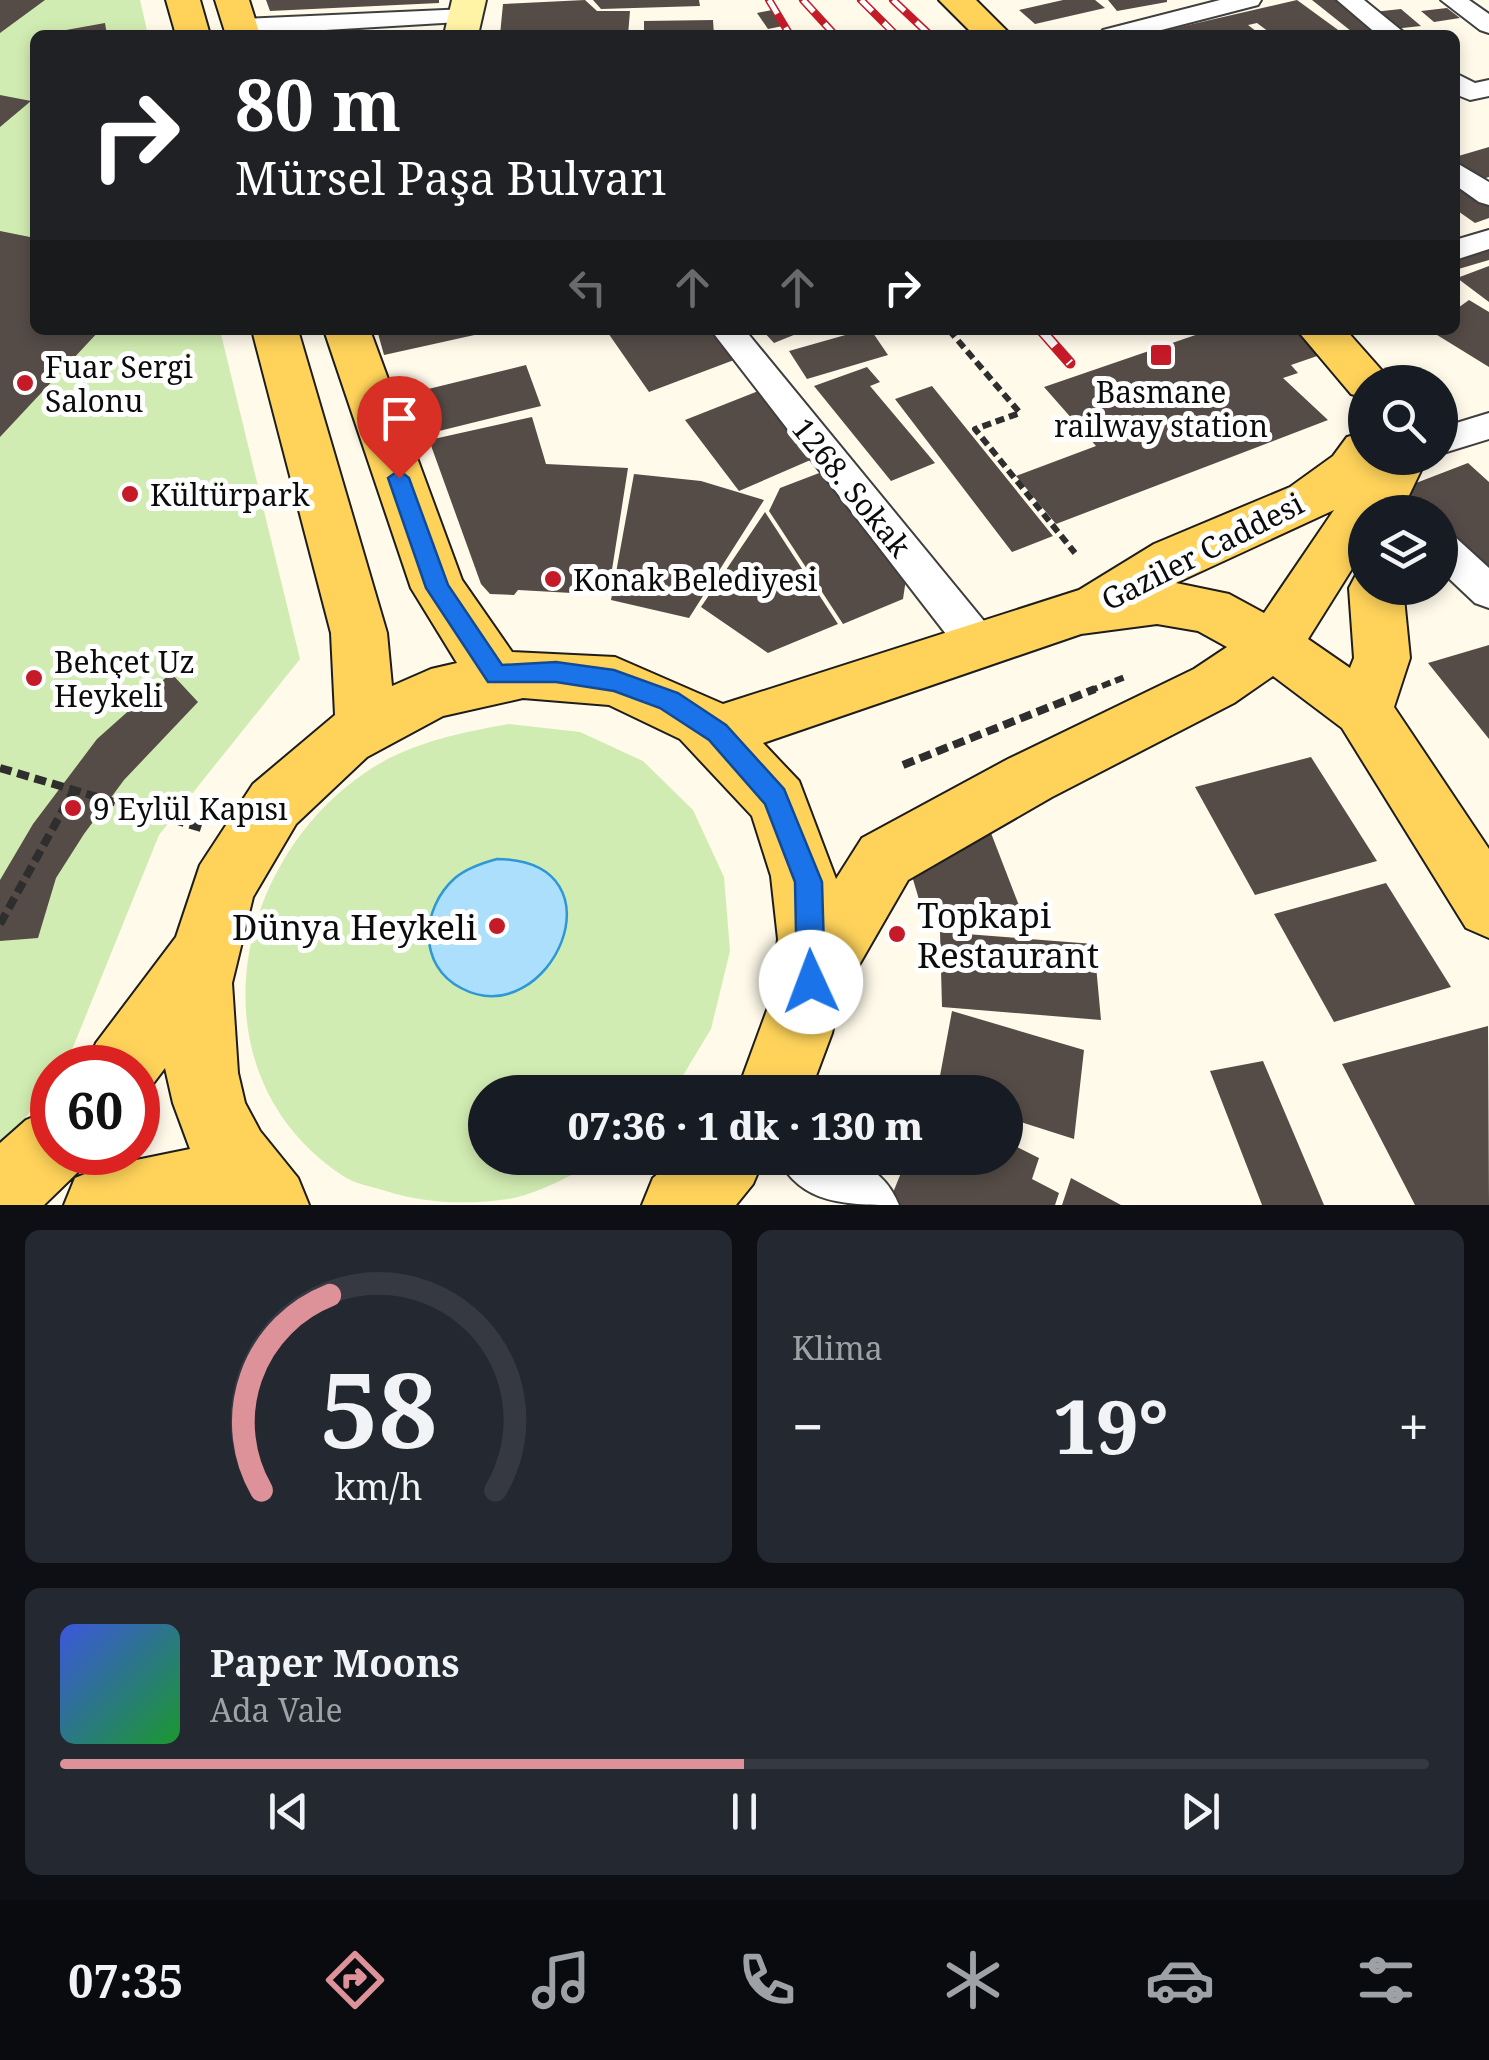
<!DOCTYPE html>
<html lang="tr">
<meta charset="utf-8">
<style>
body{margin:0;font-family:"Noto Serif",serif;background:#242831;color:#f1f3f6;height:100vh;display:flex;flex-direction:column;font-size:38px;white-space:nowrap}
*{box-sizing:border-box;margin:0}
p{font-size:32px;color:#9ea1a6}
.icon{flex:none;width:55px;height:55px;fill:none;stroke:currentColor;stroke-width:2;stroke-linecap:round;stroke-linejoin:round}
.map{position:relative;height:1205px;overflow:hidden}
.drawer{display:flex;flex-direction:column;gap:25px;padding:25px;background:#0d0f14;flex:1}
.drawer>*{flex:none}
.top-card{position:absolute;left:30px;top:30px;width:1430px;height:305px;border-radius:15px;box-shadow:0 5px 15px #0003;background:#202124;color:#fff;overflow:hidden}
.controls{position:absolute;left:1348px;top:365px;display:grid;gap:20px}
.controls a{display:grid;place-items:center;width:110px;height:110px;border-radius:50%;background:#171b24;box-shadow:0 5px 15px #0003;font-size:50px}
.speed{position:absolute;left:30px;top:1045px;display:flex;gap:20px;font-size:50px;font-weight:700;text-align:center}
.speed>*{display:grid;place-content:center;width:130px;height:130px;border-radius:50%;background:#171b24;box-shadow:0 5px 15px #0003;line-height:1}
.speed .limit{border:15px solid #d22;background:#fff;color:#111}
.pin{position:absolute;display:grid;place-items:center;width:85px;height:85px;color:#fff;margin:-102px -42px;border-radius:50% 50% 50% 0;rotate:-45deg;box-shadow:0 0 10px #0007}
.pin .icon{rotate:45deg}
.me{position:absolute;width:110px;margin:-55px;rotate:358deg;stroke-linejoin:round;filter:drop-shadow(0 0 8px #0008)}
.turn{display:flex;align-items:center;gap:35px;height:210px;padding:0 40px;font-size:45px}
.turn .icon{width:130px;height:130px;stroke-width:2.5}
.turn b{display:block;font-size:70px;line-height:85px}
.lanes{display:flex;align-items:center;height:95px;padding:0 40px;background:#0003;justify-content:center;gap:50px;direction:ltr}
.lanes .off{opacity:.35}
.big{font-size:75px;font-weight:800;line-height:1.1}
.drawer .widget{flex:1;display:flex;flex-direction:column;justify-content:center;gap:15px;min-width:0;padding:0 35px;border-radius:15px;background:#242831}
.drawer .dial{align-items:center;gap:0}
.dial svg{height:260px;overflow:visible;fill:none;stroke:#363941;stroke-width:7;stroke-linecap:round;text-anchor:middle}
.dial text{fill:#f1f3f6;stroke:none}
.song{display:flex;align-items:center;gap:30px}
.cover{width:120px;height:120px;border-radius:15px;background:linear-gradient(135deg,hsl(230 70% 55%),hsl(130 70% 35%))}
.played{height:10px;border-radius:5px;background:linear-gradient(90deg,#dd9199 50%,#363941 50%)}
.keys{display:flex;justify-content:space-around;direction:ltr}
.heat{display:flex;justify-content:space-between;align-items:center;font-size:55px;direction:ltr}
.drawer .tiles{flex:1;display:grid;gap:25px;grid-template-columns:1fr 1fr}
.widget:last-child{grid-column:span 2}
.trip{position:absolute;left:468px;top:1075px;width:555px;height:100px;border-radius:50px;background:#171b24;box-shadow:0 5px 15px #0003;font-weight:800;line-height:100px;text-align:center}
.tab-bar{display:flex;height:160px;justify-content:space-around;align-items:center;background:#090b0e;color:#9ea1a6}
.tab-bar .icon{width:70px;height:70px}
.tab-bar .current{color:#dd9199}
.tab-bar b{font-size:45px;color:#f1f3f6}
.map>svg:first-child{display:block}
.green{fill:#d1ecb2}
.water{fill:#abdffb;stroke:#2d97d7;stroke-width:2.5}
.building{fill:#554c47}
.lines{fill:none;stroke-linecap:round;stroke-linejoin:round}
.street-casing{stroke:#3f3f3f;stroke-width:4}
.secondary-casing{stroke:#2e2e2e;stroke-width:4}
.primary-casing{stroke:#1d1d1d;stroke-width:4}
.path-far1{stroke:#2e2e2e;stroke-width:6;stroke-dasharray:9 5;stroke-linecap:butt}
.path{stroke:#2e2e2e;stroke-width:8;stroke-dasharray:12 6;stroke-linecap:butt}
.street{fill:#fff;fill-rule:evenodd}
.secondary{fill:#fff3a5;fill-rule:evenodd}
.primary{fill:#ffd35a;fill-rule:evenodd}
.rail-far1-casing{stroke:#c51a27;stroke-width:8}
.rail-casing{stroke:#c51a27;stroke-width:11}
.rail-far1{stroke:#fff;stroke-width:5;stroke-dasharray:16;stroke-linecap:butt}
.rail{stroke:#fff;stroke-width:8;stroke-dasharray:21;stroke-linecap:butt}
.route{fill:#1a73e8;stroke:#114b97;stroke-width:2.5}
.poi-dot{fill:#c51a27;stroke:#fff;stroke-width:4}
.labels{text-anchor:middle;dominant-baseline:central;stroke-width:10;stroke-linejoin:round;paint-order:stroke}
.poi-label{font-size:30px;fill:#0c0c0c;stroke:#fff;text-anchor:start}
.street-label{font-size:30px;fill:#0c0c0c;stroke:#fff}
.near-poi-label{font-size:35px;fill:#0c0c0c;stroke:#fff;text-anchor:start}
</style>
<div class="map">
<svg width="1489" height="1205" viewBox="0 0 1489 1205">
<rect width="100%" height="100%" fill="#fffaea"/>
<!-- green -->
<path class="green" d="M0 0H140L148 35H35V330H220L300 659 159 835 65 1067 52 1068V1084L0 1150Z
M509 724 580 732 643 761 693 810 724 877 730 951 711 1029 673 1092H485V1158H604L598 1163C571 1174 542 1192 514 1198 472 1205 425 1204 386 1191 373 1187 355 1184 343 1176 193 1077 228 866 366 772 409 743 458 733 509 724Z"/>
<!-- water -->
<path class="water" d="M497 859C629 861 549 1035 461 988 418 966 420 909 455 878 467 868 482 863 497 859Z"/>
<!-- building -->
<path class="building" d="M0 0H45L0 33Z
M266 0H439V3L270 11Z
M585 0 597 11H630L628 35H500L503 4Z
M593 0H699L700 6 601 9Z
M1063 0H1095L1105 8 1035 24 1019 10Z
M1108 0H1167V2L1117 11Z
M1297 0 1345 35H1273L1257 23 1248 25 1261 35H1145Z
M1312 0H1341L1387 35H1356Z
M1447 8 1460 18 1434 22 1421 11Z
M1401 9 1421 26 1393 29 1373 12Z
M772 10 783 26 768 29 757 13Z
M713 20 714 35H644V21Z
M105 23 107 35H67L66 30Z
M0 95 31 101 0 127Z
M1489 147V177L1480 180 1455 162V157Z
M1455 177 1489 200V218L1475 223 1455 209Z
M0 231 35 238V330H100L0 437Z
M1489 248V260L1455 270V254Z
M1489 266V302L1457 278Z
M1469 300 1489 312V367L1429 330H1455V310Z
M377 330H488V332L384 355Z
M606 330H711L734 360 649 392Z
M762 330H806L774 343Z
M863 330H871L888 355 807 379 789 351Z
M1210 330H1296L1323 354 1291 365 1298 373 1283 378 1328 420 1056 524 1016 476 1096 446 1044 387Z
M526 365 541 406 427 434 416 392Z
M867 367 880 382 870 386 935 463 891 481 814 386Z
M932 386 1053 536 1012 552 895 399Z
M766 388 822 455 739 491 685 420Z
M532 417 546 464 628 468 608 595 518 590 514 595 490 594 481 584 429 440Z
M1468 463 1489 482V570L1440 524V512H1428L1403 488Z
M827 470 906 579 903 599 843 624 769 511 780 488Z
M634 474 701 481 764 500 689 618 611 600Z
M765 512 838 624 768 653 701 607Z
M1489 645V739L1428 663Z
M171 673 198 702 124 780 84 834 56 878 38 938 0 941V880L33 824 97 739Z
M1311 757 1377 861 1255 895 1195 787Z
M991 833 1023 916 923 913 912 876Z
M1386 883 1451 987 1334 1022 1274 914Z
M940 932 1094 944 1101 1020 942 1007Z
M952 1011 1084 1050 1074 1139 1005 1117V1092H937Z
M1488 1026 1489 1205H1415L1342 1064Z
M1263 1061 1324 1205H1262L1210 1071Z
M1005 1141 1039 1158 1032 1179 1059 1193 1055 1205H888L907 1158H1005Z
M1071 1178 1121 1205H1062Z"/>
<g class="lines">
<!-- street casing -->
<g class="street-casing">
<path id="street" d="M1220 0H1261L1258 5 1142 35H1099L1103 30Z
M1337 0H1364L1407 35H1378Z
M1441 0H1469L1489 14V33L1480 30Z
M467 9 479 16 476 21 241 35 228 27 241 19Z
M1455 73 1475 83 1489 80V96L1470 100 1455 94Z
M1455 162 1489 182V205L1479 202 1455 185Z
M1489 230V249L1455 260V240Z
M711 330H745L993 632 999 644 993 656 978 661 963 656Z
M1489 413V439L1440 454V428Z
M1440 532 1454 536 1489 568V608L1475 603 1440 570Z
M778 1158C827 1155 877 1151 899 1205 848 1205 801 1205 778 1158Z"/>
</g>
<!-- secondary casing -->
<g class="secondary-casing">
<path id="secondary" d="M452 0H486L478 35H444Z"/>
</g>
<!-- primary casing -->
<g class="primary-casing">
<path id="primary" d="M166 0H200L210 35H176Z
M215 0H249L260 35H226Z
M939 0H976L1011 35H974Z
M252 330H298L387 633 392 686 431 669 457 663 411 588 324 330H370L462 580 512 652 615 657 723 704 1079 590 1154 544 1290 487 1333 456 1347 437 1365 432V458H1427L1402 510 1365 512V548L1308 639 1350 668 1354 658 1349 588 1357 573 1365 570V588H1403L1410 658 1394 707 1489 849V938L1466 928 1342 728 1273 676 1234 703 1052 797 908 880 840 998 832 1033 810 1092H737L770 1002 778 939 771 876 752 816 680 739 609 705 523 698 443 716 367 757 296 824 253 897 232 983 238 1073 245 1103 260 1131 298 1178 309 1205H64L75 1178 102 1167 190 1149 173 1103 165 1068 146 1093 138 1097V1068H85L96 1043 176 937 200 865 253 784 335 715 331 633ZM1334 510 1264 613 1229 594 1176 583ZM1157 624 1198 631 1227 647 1194 669 1008 759 862 838 836 879 799 781 763 743 1081 634Z
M1297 330H1346L1392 382H1365V398L1351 394Z
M52 1109V1152H86L78 1172 44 1205H0V1143L26 1120Z
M677 1158H764L753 1184 736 1205H642L653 1178Z"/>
</g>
<!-- path-far1 -->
<path class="path-far1" d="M949 330 1020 413 975 429 1075 553
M1089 691 1125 677"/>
<!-- path -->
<path class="path" d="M903 765 1095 689
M0 768 201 828
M0 924 74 790"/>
<!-- street -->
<use href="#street" class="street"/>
<!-- secondary -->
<use href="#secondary" class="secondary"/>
<!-- primary -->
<use href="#primary" class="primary"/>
<!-- rail-far1 casing -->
<g class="rail-far1-casing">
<path id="rail-far1" d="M769 0 790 35
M803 0 835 35
M861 0 896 35
M893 0 930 35"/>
</g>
<!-- rail casing -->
<g class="rail-casing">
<path id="rail" d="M1041 330 1070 363"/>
</g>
<!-- rail-far1 -->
<use href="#rail-far1" class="rail-far1"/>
<!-- rail -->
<use href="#rail" class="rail"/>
</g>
<!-- route -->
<path class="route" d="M399 470 409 478 448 585 502 665 556 662 614 670 678 693 726 725 784 789 822 882 825 982 821 992 811 996 801 992 797 982 795 882 765 804 709 740 660 708 614 691 556 682H488L426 588 388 478Z"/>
<!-- markers -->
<g class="poi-dot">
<rect x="1149" y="343" width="24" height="24" rx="5"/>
<circle cx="25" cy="383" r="10"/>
<circle cx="130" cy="494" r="10"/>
<circle cx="553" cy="579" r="10"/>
<circle cx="34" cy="678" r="10"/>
<circle cx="73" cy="808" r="10"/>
<circle cx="497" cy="926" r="10"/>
<circle cx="897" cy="934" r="10"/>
</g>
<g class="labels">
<!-- poi labels -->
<g class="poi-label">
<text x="45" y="366">Fuar Sergi<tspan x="45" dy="34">Salonu</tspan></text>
<text x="1161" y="391" text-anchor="middle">Basmane<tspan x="1161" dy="34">railway station</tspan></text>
<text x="150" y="494">Kültürpark</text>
<text x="573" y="579">Konak Belediyesi</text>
<text x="54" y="661">Behçet Uz<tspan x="54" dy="34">Heykeli</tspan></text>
<text x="93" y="808">9 Eylül Kapısı</text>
</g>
<!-- street labels -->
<g class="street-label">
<text transform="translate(852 487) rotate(51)">1268. Sokak</text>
<text transform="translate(1202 551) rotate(-27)">Gaziler Caddesi</text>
</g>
<!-- near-poi labels -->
<g class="near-poi-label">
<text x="917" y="914">Topkapi<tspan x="917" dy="40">Restaurant</tspan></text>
<text x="477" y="926" text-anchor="end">Dünya Heykeli</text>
</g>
</g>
</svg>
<div class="controls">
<a><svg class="icon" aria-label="search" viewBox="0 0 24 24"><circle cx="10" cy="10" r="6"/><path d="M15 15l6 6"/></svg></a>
<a><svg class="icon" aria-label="layers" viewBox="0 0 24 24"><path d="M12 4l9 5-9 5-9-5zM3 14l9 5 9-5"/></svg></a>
</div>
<div class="speed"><div class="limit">60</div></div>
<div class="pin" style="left:399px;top:478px;background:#d93025"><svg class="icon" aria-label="arrive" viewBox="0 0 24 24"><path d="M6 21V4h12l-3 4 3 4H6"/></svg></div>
<svg class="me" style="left:811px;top:982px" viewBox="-20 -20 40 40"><circle r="19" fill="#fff"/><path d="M0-13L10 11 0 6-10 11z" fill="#1a73e8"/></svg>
<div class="trip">07:36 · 1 dk · 130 m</div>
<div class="top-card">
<div class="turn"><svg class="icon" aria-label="right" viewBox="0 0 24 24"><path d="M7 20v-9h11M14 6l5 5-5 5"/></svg><div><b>80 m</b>Mürsel Paşa Bulvarı</div></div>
<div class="lanes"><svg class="icon off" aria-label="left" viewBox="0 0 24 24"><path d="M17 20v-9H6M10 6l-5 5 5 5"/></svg><svg class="icon off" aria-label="ahead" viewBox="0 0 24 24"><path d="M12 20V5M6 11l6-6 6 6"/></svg><svg class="icon off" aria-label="ahead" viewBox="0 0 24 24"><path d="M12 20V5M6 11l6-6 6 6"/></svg><svg class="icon" aria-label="right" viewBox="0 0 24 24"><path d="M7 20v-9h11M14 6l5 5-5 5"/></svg></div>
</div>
</div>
<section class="drawer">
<div class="tiles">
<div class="widget dial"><svg viewBox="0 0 100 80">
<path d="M14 69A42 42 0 1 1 86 69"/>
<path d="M14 69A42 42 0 0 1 35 9" stroke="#dd9199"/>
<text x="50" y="56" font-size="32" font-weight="700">58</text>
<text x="50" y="72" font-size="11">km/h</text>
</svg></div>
<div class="widget"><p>Klima</p>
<div class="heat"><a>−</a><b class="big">19°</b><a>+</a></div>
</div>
<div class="widget">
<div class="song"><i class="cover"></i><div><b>Paper Moons</b><p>Ada Vale</p></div></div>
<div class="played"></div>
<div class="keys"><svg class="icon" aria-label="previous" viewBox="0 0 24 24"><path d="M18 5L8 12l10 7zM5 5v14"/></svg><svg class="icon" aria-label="pause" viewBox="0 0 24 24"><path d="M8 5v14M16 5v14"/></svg><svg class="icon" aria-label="next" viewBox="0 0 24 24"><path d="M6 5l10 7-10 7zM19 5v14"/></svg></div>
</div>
</div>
</section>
<nav class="tab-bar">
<b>07:35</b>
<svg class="icon current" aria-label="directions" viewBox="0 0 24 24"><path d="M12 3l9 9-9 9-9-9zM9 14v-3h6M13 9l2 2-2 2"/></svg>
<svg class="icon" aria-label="music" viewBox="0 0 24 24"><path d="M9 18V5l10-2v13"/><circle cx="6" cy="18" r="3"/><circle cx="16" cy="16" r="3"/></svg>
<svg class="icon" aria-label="phone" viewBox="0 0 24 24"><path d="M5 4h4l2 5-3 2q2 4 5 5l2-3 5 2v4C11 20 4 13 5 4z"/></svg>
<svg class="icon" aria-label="climate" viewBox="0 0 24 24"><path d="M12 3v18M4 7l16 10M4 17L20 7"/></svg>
<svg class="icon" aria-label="car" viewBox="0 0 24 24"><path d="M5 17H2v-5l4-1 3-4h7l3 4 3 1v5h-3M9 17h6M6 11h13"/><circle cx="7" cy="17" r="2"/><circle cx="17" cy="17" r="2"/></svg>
<svg class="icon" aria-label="filters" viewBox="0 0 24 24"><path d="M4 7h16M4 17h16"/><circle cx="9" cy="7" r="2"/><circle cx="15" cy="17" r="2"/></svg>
</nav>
